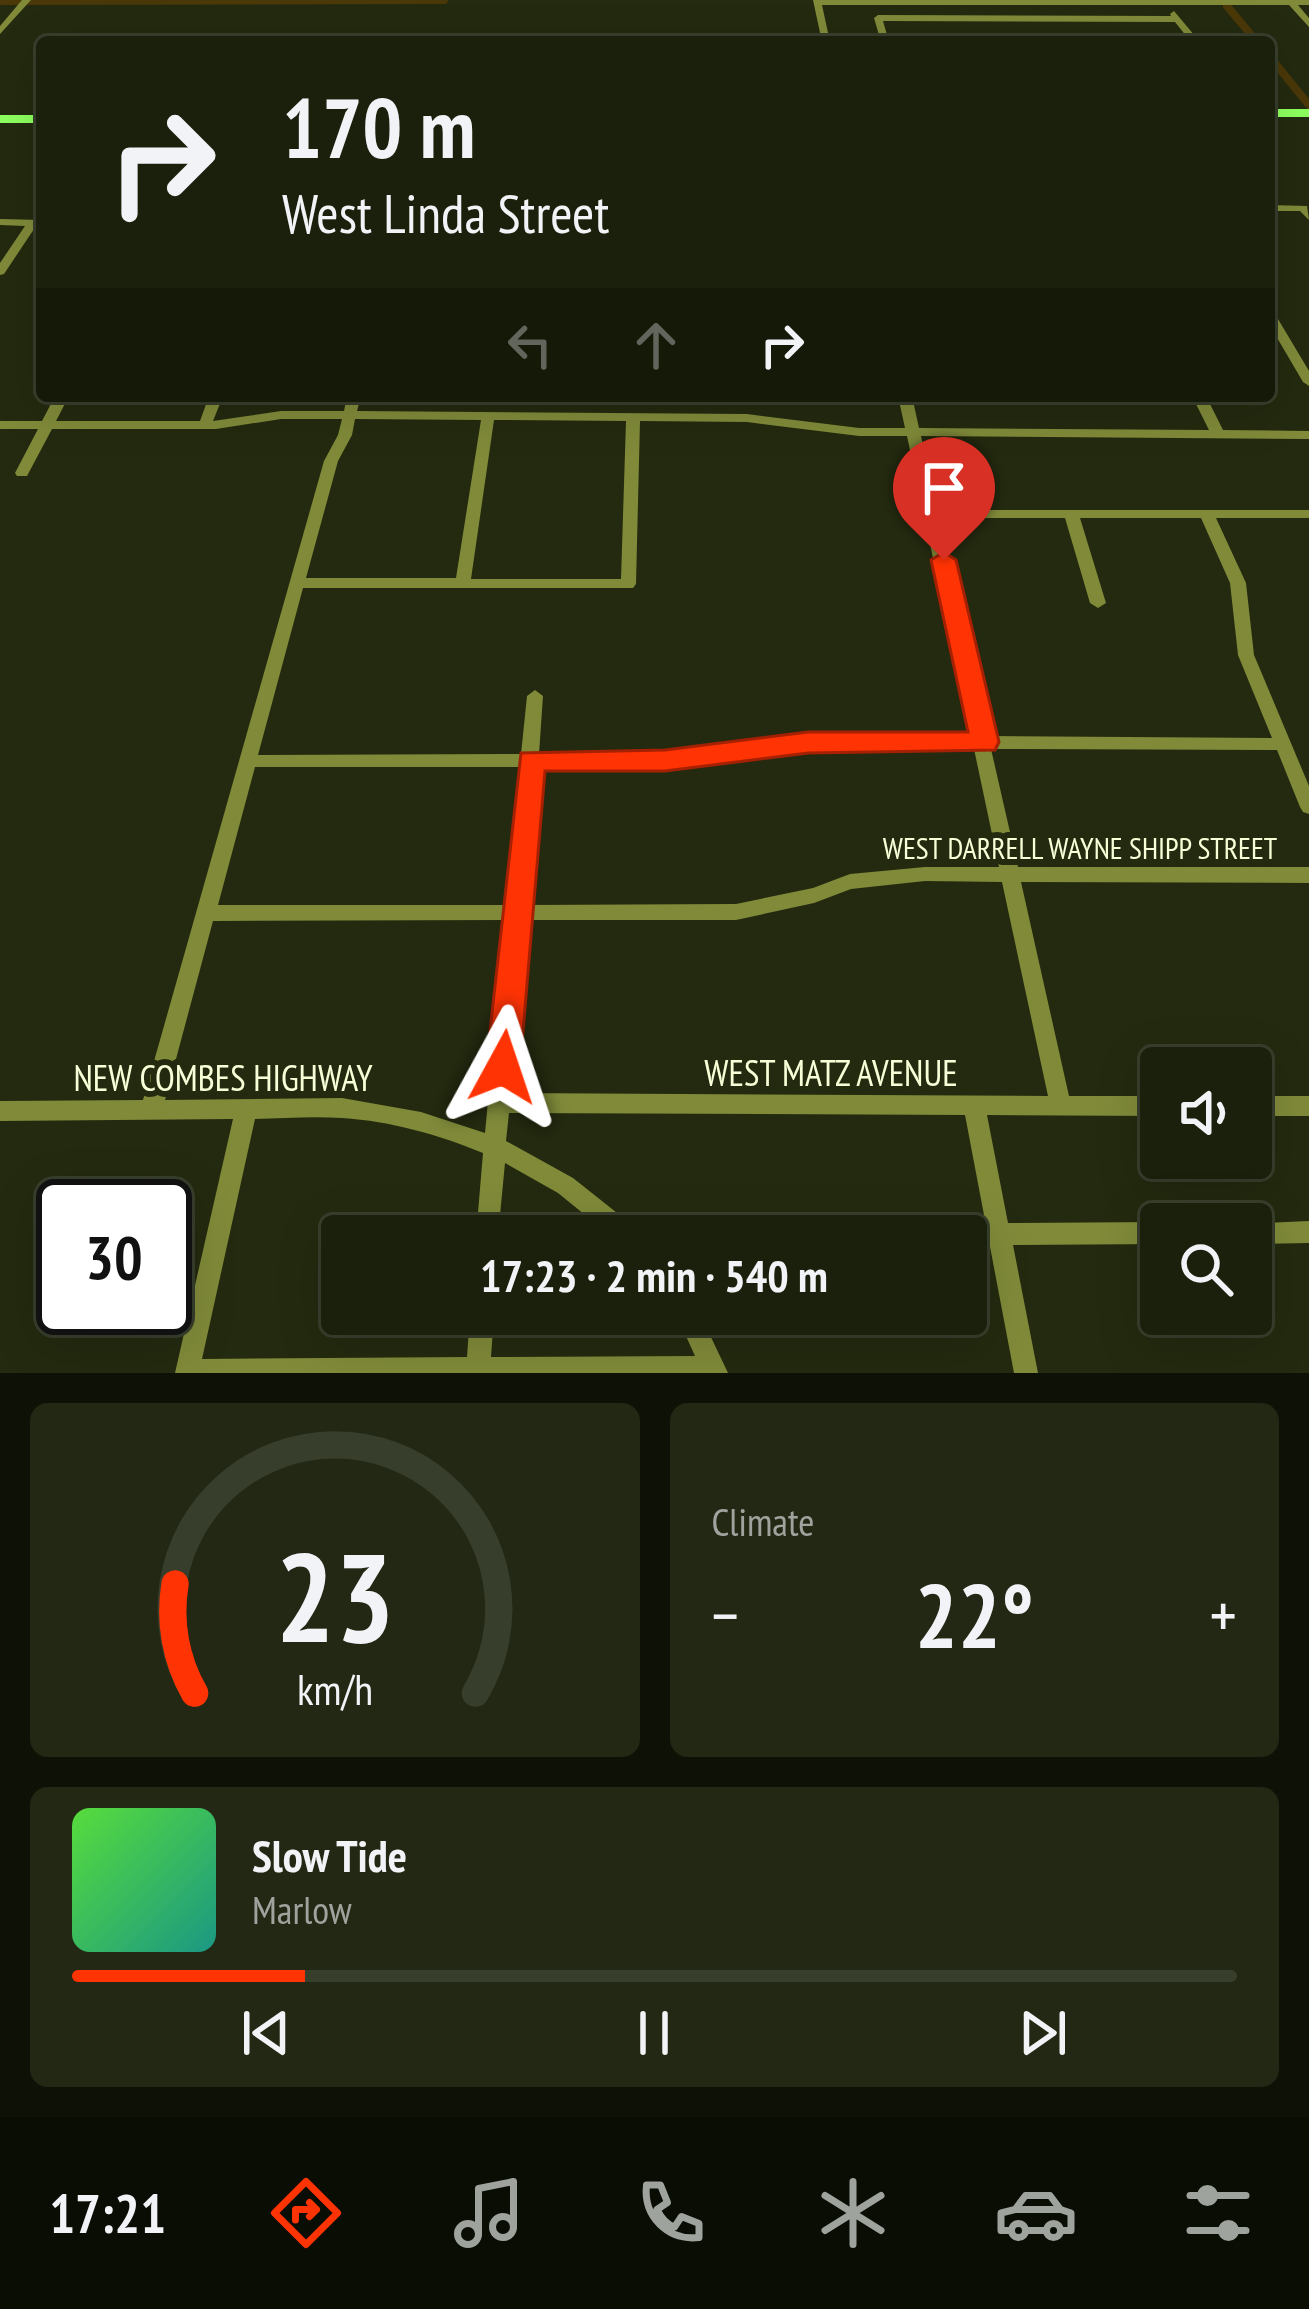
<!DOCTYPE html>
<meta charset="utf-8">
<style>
body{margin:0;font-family:"PT Sans Narrow",sans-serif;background:#232814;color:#f1f3f6;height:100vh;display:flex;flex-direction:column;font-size:45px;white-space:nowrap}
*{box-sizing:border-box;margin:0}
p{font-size:39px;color:#9fa39d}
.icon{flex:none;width:66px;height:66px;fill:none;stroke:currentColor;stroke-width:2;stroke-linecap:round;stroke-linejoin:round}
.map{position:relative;height:1373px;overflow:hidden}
.sheet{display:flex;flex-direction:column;gap:30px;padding:30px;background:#0e1206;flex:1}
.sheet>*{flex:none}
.banner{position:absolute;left:36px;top:36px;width:1239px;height:366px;border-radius:12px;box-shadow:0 12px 48px #0002,0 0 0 3px #383e2c;background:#1a200b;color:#f1f3f6;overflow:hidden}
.fabs{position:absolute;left:1140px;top:1047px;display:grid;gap:24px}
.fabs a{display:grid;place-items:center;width:132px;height:132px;border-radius:12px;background:#1a200b;box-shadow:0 12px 48px #0002,0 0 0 3px #383e2c;font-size:60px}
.speed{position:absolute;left:36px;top:1179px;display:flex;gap:24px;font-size:60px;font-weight:700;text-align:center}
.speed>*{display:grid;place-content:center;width:156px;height:156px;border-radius:50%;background:#1a200b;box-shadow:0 12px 48px #0002,0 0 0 3px #383e2c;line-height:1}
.speed .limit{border:6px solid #111;border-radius:18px;background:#fff;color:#111}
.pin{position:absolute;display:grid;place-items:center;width:102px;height:102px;color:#fff;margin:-123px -51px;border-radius:50% 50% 50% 0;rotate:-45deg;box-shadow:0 0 12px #0007}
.pin .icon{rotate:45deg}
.me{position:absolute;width:132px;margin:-66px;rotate:5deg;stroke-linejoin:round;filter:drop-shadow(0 0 9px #0008)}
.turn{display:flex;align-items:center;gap:42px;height:252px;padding:0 48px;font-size:54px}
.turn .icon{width:156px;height:156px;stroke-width:2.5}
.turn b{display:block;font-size:84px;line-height:102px}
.lanes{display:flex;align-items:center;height:114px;padding:0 48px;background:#0003;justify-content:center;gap:60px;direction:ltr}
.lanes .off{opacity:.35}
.big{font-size:90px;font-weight:600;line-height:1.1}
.sheet .card{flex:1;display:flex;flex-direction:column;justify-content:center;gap:18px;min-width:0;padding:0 42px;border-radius:18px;background:#232814}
.sheet .dial{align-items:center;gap:0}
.dial svg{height:312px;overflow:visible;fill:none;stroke:#383e2c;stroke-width:7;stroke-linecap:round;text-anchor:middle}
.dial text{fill:#f1f3f6;stroke:none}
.song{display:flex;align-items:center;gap:36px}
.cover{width:144px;height:144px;border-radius:18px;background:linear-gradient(135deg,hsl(110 70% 55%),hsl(170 70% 35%))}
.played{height:12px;border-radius:6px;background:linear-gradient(90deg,#ff3304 20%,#383e2c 20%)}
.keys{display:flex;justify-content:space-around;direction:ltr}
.heat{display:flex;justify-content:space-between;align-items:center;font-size:66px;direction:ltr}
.sheet .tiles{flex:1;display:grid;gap:30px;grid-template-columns:1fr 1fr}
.card:last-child{grid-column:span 2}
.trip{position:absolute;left:321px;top:1215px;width:666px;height:120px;border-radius:12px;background:#1a200b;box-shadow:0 12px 48px #0002,0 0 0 3px #383e2c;font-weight:600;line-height:120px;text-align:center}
.menu{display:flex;height:192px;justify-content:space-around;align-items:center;background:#0a0d04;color:#9fa39d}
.menu .icon{width:84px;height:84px}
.menu .current{color:#ff3304}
.menu b{font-size:54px;color:#f1f3f6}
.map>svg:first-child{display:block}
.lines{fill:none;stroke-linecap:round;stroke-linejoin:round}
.canal{stroke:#4a3809;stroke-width:8}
.minor{fill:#808a39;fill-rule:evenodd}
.major{fill:#8dff5f;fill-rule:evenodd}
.route{fill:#ff3304;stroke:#a62103;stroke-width:3}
.labels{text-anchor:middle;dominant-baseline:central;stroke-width:12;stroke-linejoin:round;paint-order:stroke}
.street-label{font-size:30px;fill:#f7ffd8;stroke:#232a0f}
.near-street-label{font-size:36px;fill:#f7ffd8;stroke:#232a0f}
</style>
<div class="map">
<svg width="1309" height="1373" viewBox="0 0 1309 1373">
<rect width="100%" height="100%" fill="#232a0f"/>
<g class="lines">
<!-- canal -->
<path class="canal" d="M0 1 444 0
M1227 6 1257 42
M1269 56 1309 105"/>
<!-- minor -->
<path class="minor" d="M22 0H31L0 34V26Z
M813 0H1309V5H1298L1309 18V27L1289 5H822L830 42H822Z
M1174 11 1200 42H1191L1175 22 883 21 889 42H881L874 18 878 15 1171 16 1170 14Z
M1269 205 1307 206 1309 220 1300 211H1269Z
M0 219 42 220V226H36L4 274 0 275V263L25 226 0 225Z
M1269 310 1275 314 1309 371V386L1303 382 1269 324Z
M55 396H69L56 421H200L209 396H223L213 421 281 411H344L347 396H361L357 411 747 414 859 428H905L898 396H912L919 428 1209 430 1192 396H1206L1223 430 1309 431V439L921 436 937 510H1309V518H1216L1246 583 1254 655 1309 786V814L1303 812 1300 807 1277 750 991 749 1018 867H1309V883L1021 882 1069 1096H1161V1116L987 1115 1008 1223 1161 1222 1167 1224H1161V1244L1013 1245 1038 1373H1014L965 1115 509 1113 506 1141 573 1178 636 1228 639 1236H611L558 1193 505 1163 498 1236H476L483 1153C439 1135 391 1121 342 1118 314 1116 284 1118 255 1119L202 1359 467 1357 470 1314H494L491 1357 695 1356 676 1314H700L728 1373H175L233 1119 0 1121V1101L143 1100 324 461 338 435 342 419H281L216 429H52L27 476H17L15 473 38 429H0V421H42ZM355 419 481 420 456 578H306L338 461 352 435ZM494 420 626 421 621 579H471ZM640 421 747 422 859 436H907L971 736H835L665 754H539L543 696 535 690 527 696 521 754 258 755 303 588H633L636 584ZM939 518H1065L1090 603 1098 608 1106 603 1080 518H1201L1230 583 1238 655 1272 738 988 736ZM835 748 974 749 999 867H925L850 874 813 888 736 904 526 905 537 767 665 766ZM255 767H520L507 905H218ZM925 881 1002 882 1048 1096 510 1093 525 920H736L814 903 851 889ZM505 920 485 1133 421 1112 342 1098 165 1100 213 921Z
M1251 1096H1309V1116H1251Z
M1309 1221V1243L1251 1244V1224H1245Z"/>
<!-- major -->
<path class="major" d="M1269 109H1309V117H1269Z
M0 115H42V123H0Z"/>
</g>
<!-- route -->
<path class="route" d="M944 552 956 560 999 742 995 750 808 753 665 771H545L520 1067 515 1078 503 1083 491 1078 486 1067 521 753 665 750 808 732H968L931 560Z"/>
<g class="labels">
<!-- street labels -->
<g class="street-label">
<text x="1080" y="847">WEST DARRELL WAYNE SHIPP STREET</text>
</g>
<!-- near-street labels -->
<g class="near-street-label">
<text x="831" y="1072">WEST MATZ AVENUE</text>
<text x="223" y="1077">NEW COMBES HIGHWAY</text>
</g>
</g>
</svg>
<div class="fabs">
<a><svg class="icon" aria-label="sound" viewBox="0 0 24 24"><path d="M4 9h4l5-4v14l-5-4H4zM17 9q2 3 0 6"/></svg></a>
<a><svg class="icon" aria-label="search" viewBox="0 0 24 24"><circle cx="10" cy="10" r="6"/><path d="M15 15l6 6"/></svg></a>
</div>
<div class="speed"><div class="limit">30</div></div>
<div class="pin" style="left:944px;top:560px;background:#d93025"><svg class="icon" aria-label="arrive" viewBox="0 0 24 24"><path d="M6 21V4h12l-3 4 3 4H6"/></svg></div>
<svg class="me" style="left:503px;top:1067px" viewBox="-20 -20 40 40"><path d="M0-17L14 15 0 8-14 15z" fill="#ff3304" stroke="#fff" stroke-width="4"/></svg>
<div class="trip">17:23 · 2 min · 540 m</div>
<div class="banner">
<div class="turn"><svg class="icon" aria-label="right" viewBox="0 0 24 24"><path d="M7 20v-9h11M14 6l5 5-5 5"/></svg><div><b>170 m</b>West Linda Street</div></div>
<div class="lanes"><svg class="icon off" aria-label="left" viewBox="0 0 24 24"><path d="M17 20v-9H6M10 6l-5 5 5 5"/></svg><svg class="icon off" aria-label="ahead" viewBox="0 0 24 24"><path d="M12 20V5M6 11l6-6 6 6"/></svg><svg class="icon" aria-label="right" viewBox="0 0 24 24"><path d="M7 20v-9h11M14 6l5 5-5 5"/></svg></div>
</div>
</div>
<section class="sheet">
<div class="tiles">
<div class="card dial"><svg viewBox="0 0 100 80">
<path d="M14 69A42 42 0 1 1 86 69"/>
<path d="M14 69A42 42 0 0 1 9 41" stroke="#ff3304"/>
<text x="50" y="56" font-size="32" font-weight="700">23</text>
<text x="50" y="72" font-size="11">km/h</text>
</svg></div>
<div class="card"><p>Climate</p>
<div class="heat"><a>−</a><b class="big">22°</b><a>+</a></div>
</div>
<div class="card">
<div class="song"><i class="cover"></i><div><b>Slow Tide</b><p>Marlow</p></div></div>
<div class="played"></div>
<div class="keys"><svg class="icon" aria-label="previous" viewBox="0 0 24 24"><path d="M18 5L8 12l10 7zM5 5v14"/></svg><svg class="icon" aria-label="pause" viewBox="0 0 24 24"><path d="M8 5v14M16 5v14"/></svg><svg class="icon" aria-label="next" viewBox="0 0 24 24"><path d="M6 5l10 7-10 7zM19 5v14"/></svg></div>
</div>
</div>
</section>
<nav class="menu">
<b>17:21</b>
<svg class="icon current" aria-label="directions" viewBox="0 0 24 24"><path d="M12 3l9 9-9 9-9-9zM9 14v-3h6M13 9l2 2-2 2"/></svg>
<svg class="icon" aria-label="music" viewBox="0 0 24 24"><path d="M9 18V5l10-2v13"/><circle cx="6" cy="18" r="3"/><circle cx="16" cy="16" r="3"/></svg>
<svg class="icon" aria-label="phone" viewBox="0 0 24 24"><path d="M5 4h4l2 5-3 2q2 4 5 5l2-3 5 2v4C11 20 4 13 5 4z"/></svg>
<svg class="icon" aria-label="climate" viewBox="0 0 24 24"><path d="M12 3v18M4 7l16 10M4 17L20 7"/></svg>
<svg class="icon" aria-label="car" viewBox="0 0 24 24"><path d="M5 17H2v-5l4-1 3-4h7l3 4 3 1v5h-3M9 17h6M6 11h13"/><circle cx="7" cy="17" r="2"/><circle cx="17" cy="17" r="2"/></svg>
<svg class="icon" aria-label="filters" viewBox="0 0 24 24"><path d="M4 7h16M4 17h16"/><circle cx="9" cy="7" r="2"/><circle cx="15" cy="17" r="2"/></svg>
</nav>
